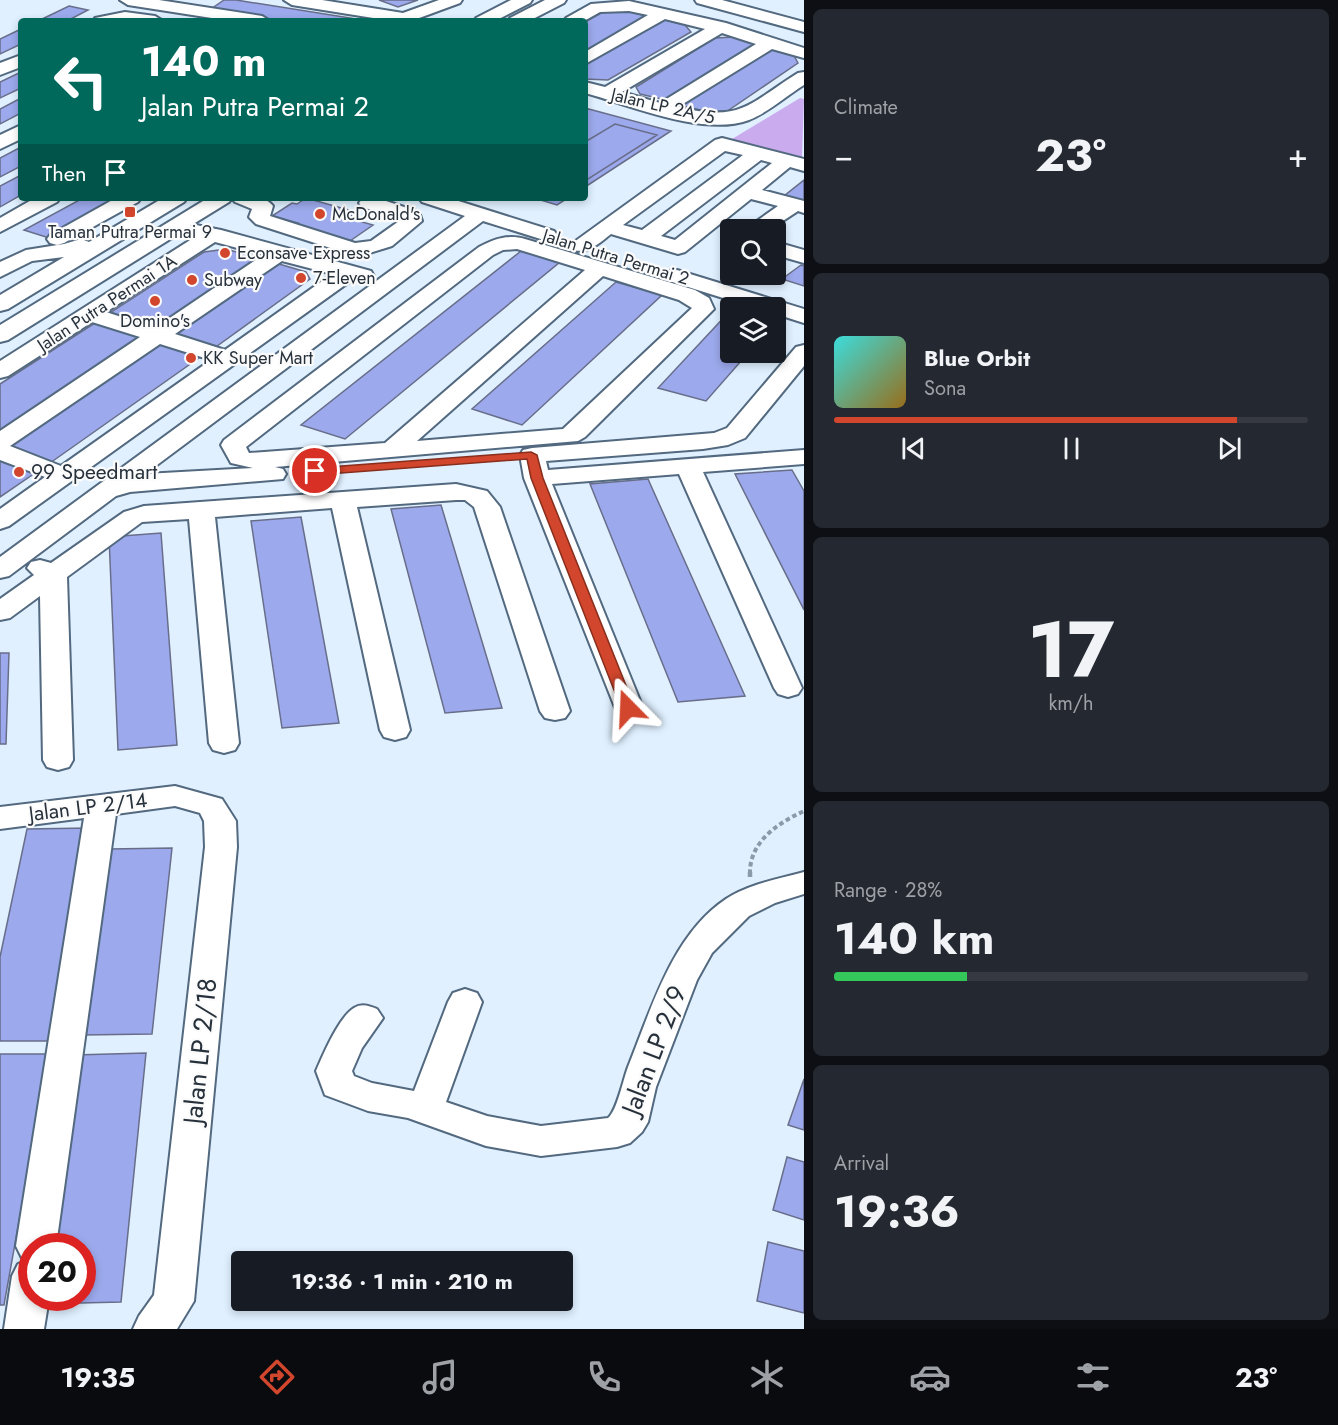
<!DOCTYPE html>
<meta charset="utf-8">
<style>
body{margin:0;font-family:Jost,sans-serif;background:#242831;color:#f1f3f6;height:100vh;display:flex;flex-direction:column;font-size:22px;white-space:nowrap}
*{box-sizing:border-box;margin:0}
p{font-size:20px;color:#9ea1a6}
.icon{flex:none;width:33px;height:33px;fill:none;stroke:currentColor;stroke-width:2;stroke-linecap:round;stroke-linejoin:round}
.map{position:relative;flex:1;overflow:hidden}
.drawer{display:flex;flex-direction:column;gap:9px;padding:9px;background:#0d0f14;width:534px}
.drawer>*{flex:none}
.banner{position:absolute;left:18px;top:18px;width:570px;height:183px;border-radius:6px;box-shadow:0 3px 9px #0003;background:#00695c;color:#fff;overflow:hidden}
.buttons{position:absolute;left:720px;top:219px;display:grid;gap:12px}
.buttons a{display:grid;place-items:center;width:66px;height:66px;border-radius:6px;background:#171b24;box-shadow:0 3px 9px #0003;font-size:30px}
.speed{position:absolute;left:18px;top:1233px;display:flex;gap:12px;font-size:30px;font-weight:700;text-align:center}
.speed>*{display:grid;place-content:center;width:78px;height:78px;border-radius:50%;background:#171b24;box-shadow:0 3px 9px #0003;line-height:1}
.speed .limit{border:9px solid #d22;background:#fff;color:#111}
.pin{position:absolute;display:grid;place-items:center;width:51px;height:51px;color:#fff;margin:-26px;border:3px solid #fff;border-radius:50%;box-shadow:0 2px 6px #0007}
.me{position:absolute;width:66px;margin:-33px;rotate:339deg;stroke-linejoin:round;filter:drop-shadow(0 0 4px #0008)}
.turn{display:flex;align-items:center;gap:21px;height:126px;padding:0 24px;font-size:27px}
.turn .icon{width:78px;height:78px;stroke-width:2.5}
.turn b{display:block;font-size:42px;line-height:51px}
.then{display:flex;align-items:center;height:57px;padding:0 24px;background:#0003;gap:12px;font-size:22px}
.big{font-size:45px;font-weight:700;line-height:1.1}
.drawer .tile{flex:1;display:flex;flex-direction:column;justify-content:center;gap:9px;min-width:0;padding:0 21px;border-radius:9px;background:#242831}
.drawer .dial{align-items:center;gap:0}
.dial b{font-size:78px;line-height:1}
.song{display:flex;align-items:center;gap:18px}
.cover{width:72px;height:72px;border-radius:9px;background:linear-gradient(135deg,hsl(180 70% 55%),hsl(40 70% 35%))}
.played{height:6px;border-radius:3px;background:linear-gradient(90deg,#d1462c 85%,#363941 85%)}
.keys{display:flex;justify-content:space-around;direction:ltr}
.heat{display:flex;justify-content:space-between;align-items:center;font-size:33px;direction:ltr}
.charge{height:9px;border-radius:4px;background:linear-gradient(90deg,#34c759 28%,#363941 0)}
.trip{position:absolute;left:231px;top:1251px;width:342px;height:60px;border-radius:6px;background:#171b24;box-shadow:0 3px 9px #0003;font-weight:700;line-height:60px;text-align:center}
.tab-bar{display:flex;height:96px;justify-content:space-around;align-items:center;background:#090b0e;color:#9ea1a6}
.tab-bar .icon{width:42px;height:42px}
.tab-bar .current{color:#d1462c}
.tab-bar b{font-size:27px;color:#f1f3f6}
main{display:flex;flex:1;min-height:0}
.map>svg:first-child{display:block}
.forest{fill:#c9abee}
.building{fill:#9ca9ec;stroke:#686e8a;stroke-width:1.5}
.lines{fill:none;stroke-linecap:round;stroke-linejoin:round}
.minor-casing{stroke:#52697f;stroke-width:4}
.path-far1{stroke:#8c99a6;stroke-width:4;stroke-dasharray:4.5 3;stroke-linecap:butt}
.path{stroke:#8c99a6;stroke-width:4.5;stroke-dasharray:6 4;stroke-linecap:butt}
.minor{fill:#fff;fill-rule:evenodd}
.route{fill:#d1462c;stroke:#882e1d;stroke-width:1.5}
.poi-dot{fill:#d1462c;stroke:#fbfbfb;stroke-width:2}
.labels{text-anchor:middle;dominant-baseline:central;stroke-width:4.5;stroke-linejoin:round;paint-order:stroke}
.far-street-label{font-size:18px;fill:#27313b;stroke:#fbfbfb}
.far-poi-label{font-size:18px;fill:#27313b;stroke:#fbfbfb;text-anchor:start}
.poi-label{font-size:21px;fill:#27313b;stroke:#fbfbfb;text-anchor:start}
.street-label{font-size:21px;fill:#27313b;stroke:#fbfbfb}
.near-street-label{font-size:26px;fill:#27313b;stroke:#fbfbfb}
</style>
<main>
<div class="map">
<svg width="804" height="1329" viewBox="0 0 804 1329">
<rect width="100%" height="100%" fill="#e0f0ff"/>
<!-- forest -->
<path class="forest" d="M800 98 804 99 802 157 732 139Z"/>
<!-- building -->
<path class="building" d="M224 0H236L369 21H272L208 11Z
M379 0H418L398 7Z
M69 6 88 10 67 21H38Z
M624 10 650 17 585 53V22L603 12Z
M661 19 685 25 691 32 608 80 585 79V62Z
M21 29V44L0 54V39Z
M734 37 760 45 670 101 640 94 636 87 715 38Z
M769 49 794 56 798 63 726 112 709 113 681 105Z
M21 72V88L0 98V82Z
M21 98V113L0 124V109Z
M585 108 671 131 585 187Z
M615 124 657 135 585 181V142Z
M21 147V166L0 177V158Z
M21 175V195L0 207V186Z
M804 180V201L784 196Z
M83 198H121L49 238 24 230Z
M306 198 356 212 348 218 373 225 347 243 292 227 298 223 272 216 292 203 297 204Z
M534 198H568L557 205Z
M226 249 261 259 153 329 108 314 204 252Z
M521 251 560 262 345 439 301 425Z
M269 261 306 272 310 279 213 349 166 333Z
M801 265 804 266V286L782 279Z
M616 282 662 295 522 425 472 409Z
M730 311V352H749L706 401 658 388Z
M98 321 145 336 0 433V384Z
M156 340 203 355 50 463 1 445Z
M0 455 38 471 0 497Z
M792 470 804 491V610L735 474Z
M648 479 745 696 678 702 590 484Z
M441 505 502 708 445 713 391 509Z
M301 517 339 723 282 728 251 521Z
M161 533 177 745 118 750 109 537Z
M0 653H9L6 744H0Z
M88 828 50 1041H0V957L27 829Z
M172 848 152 1034 82 1035 109 849Z
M146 1053 121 1302 40 1304 41 1298H82V1246H48L74 1055Z
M0 1054H49L4 1305H0Z
M804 1079V1130L788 1125Z
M787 1157 804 1162V1220L773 1210Z
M768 1242 804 1251V1313L757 1301Z"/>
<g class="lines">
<!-- minor casing -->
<g class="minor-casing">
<path id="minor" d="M120 0H159L262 16 270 21H231L128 5Z
M284 0H322L403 13 439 0H462L460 3 411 21H392L292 5Z
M511 0H532L530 3 495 21H474L476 18Z
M545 0H566L564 3 529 21H508L510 18Z
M695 0H722L804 22V32L697 3Z
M629 1 726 23 804 48V58L772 49 678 107C742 122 747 105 798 73L804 72V85C786 96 769 112 749 120 703 137 630 105 585 93V82L605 87 705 29 665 19 585 64V52L648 15 629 11 600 12 584 21H564L566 18 591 4ZM722 33 756 44 660 103 622 92Z
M125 12 155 16 163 21H93L95 18Z
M21 55V67L0 75V63Z
M21 125V139L0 149V135Z
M722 138 804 159V171L790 167 762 190 804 201V213L798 211 769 230H744L778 206 751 199 685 252 678 254 611 234C599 243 589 254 574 250L571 246 574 242 715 140ZM725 151 743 155 642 230 623 225ZM761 160 772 163 675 240 661 236Z
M35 198H60L57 202 0 232V218Z
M116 198H141L138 202 64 243 57 245 50 243 47 239 50 235Z
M163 198H187L184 202 8 309 0 311V295L64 257 32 261 0 277V262L26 250 64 244 81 239 89 242Z
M208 198H232L229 202 190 226 196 225 221 230 371 271 374 276 371 281 363 282 352 280 9 526 0 529V509L45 477 0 460V431L140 337 92 322 8 376 0 378V361L195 237 189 235 186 231 188 228 8 340 0 342V325ZM215 242 263 255 155 328 106 312ZM282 261 332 274 225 350 175 334ZM160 344 211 360 61 466 10 446Z
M232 198C245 198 264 194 273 206L270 216 355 243 371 241 402 219 362 207 359 203 363 198H388L386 201 419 212 422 221 392 246 363 255 346 253 256 224 249 217 252 209 235 202Z
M419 198H449L554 231 557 235 554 239 547 241 483 221 145 474 253 468 231 463 221 445 224 440 479 247C494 239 508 234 525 239L695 290 709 298 714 309 585 437 578 441 275 467 283 469 286 474 283 479 130 492 116 496 9 576 0 578V557L465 216 422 202ZM517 249 585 270 385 443 249 453 246 447 493 255 503 250ZM603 276 679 300 692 308 563 429 417 441Z
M776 242 804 250V263L776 255Z
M677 270 804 309V323L776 314V308H755L669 281 666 276 669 271Z
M804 345V366L745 438 728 445 703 449 546 461 548 470 804 450V464L703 472 802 688 798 694 788 697 778 694 774 688 679 474 552 484 643 708 638 715 628 717 618 715 524 478 520 455 523 450 532 448 714 433 727 428 796 347Z
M456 484 487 491 500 507 570 711 565 718 555 720 545 718 540 711 474 507 465 500H456L357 507 410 730 406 737 395 740 384 737 380 730 332 508 215 517 239 743 235 750 224 753 213 750 209 743 189 519 142 522 67 577 73 760 69 767 58 770 47 767 43 760 40 596 10 618 0 620V599L34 575 27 568 31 562 40 560 51 563 124 512 144 506Z
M175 786 222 799 236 821 237 847 194 1301 177 1329H133L139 1316 154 1295 205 847 204 821 200 813 175 806 116 814 56 1246H32V1298H49L44 1329H4L12 1276 18 1264 28 1260 22 1258 16 1246 84 818 0 829V807Z
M804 872V894L775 903 749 916 712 953 697 980 656 1087 648 1122 642 1132 630 1143 617 1147 541 1156 486 1146 408 1118 368 1111 325 1095 316 1071C323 1055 339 1017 354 1008 362 1003 369 1006 377 1009L383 1018 362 1048 352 1071 354 1076 372 1083 414 1091 448 1002 453 993 465 989 477 993 482 1002 446 1102 487 1116 541 1126 608 1118C617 1111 623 1080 628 1067 651 1010 672 935 726 899 749 884 778 879 804 872Z"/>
</g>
<!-- path-far1 -->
<path class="path-far1" d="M750 874C749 842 778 823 804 811"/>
<!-- path -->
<path class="path" d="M750 872V877"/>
<!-- minor -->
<use href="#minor" class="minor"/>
</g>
<!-- route -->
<path class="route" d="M531 452 537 455 543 478 635 708 633 711H623L621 708 531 478 527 459 315 475 309 471 315 468Z"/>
<!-- markers -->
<g class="poi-dot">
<rect x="124" y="206" width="12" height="12" rx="3"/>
<circle cx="320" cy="214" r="6"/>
<circle cx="225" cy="253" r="6"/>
<circle cx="301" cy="278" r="6"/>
<circle cx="192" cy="280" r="6"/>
<circle cx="155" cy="301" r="6"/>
<circle cx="191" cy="358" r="6"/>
<circle cx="19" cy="472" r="6"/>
</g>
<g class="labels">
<!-- far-street labels -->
<g class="far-street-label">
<text transform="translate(663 106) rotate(13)">Jalan LP 2A/5</text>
<text transform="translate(616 257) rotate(17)">Jalan Putra Permai 2</text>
<text transform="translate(107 303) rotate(-33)">Jalan Putra Permai 1A</text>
</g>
<!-- far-poi labels -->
<g class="far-poi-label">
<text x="332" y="214">McDonald's</text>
<text x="130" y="232" text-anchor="middle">Taman Putra Permai 9</text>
<text x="237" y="253">Econsave Express</text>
<text x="313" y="278">7-Eleven</text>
<text x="204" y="280">Subway</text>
<text x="155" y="321" text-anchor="middle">Domino's</text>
<text x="203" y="358">KK Super Mart</text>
</g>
<!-- poi labels -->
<g class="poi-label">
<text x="31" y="472">99 Speedmart</text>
</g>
<!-- street labels -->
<g class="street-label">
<text transform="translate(88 807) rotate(-7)">Jalan LP 2/14</text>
</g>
<!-- near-street labels -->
<g class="near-street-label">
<text transform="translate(654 1050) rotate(-69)">Jalan LP 2/9</text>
<text transform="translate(200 1051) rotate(-84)">Jalan LP 2/18</text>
</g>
</g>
</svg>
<div class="buttons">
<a><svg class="icon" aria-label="search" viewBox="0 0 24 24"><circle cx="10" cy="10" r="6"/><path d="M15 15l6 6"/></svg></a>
<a><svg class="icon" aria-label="layers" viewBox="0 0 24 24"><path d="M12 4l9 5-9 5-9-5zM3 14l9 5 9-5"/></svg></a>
</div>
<div class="speed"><div class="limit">20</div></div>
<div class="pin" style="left:315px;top:471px;background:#d93025"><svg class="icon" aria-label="arrive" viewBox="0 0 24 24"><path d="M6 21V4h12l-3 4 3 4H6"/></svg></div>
<svg class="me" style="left:628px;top:708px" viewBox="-20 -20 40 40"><path d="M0-17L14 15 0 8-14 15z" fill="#d1462c" stroke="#fff" stroke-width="4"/></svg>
<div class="trip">19:36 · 1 min · 210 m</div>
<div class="banner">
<div class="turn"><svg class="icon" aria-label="left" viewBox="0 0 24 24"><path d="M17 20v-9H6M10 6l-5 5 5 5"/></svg><div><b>140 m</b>Jalan Putra Permai 2</div></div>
<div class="then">Then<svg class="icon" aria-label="arrive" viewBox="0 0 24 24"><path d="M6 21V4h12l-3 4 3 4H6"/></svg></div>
</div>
</div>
<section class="drawer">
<div class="tile"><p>Climate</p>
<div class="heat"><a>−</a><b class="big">23°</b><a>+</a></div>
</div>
<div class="tile">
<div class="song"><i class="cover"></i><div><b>Blue Orbit</b><p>Sona</p></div></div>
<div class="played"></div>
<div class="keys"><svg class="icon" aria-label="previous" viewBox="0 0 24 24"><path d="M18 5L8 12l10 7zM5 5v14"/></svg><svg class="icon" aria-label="pause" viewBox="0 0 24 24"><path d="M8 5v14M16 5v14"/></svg><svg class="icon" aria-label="next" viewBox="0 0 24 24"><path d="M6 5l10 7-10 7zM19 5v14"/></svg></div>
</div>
<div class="tile dial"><b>17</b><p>km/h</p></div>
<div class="tile"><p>Range · 28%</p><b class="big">140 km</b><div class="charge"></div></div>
<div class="tile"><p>Arrival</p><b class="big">19:36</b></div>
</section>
</main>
<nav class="tab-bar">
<b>19:35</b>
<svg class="icon current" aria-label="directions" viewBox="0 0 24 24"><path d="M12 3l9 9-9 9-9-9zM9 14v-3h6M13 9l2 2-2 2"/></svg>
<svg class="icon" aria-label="music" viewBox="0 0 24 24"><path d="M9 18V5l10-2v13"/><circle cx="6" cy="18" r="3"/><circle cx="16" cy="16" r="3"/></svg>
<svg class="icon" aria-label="phone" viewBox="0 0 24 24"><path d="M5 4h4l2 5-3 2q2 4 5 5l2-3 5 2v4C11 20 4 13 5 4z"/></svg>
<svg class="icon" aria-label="climate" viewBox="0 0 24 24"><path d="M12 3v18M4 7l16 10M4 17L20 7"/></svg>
<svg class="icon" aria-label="car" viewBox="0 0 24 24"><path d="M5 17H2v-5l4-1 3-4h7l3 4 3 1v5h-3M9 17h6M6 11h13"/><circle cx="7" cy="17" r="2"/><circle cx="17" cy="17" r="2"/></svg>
<svg class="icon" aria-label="filters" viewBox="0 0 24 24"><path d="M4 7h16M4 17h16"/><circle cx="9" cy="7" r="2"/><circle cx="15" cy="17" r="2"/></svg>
<b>23°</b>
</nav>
